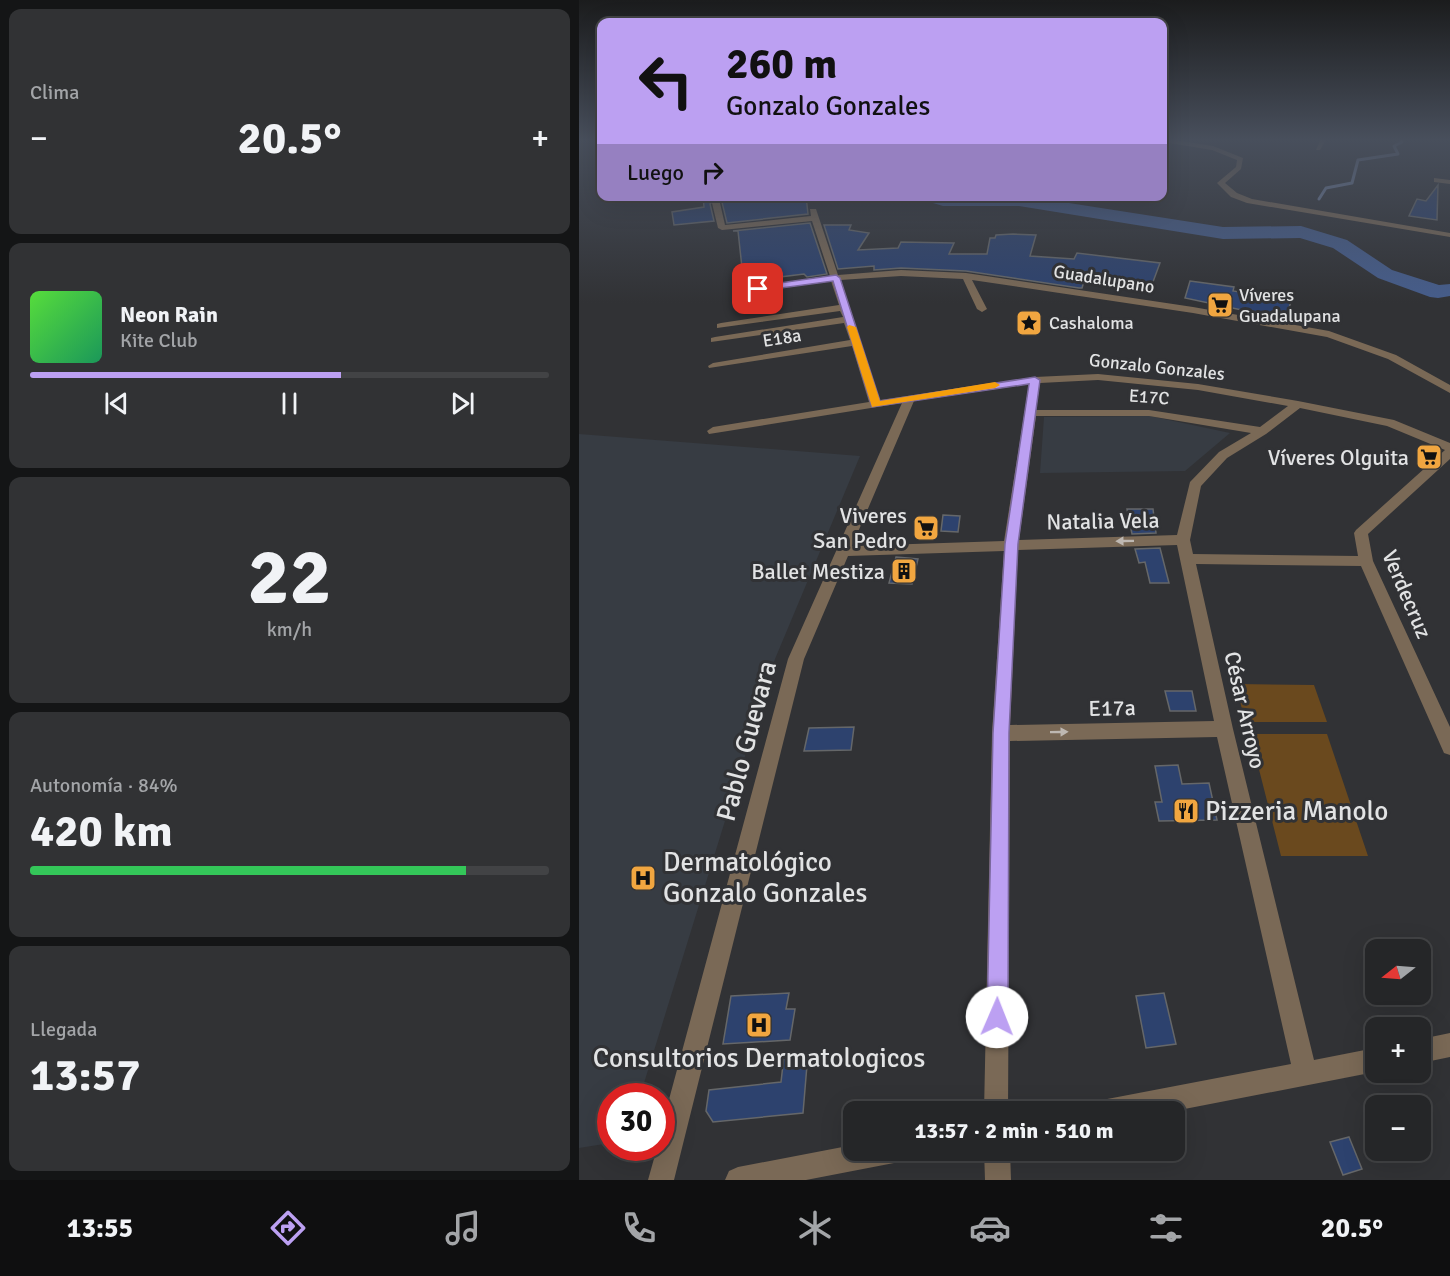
<!DOCTYPE html>
<html lang="es">
<meta charset="utf-8">
<style>
body{margin:0;font-family:Signika,sans-serif;background:#313234;color:#f1f3f6;height:100vh;display:flex;flex-direction:column;font-size:22px;white-space:nowrap}
*{box-sizing:border-box;margin:0}
p{font-size:20px;color:#a3a5a8}
.icon{flex:none;width:33px;height:33px;fill:none;stroke:currentColor;stroke-width:2;stroke-linecap:round;stroke-linejoin:round}
.map{position:relative;flex:1;overflow:hidden}
.details{display:flex;flex-direction:column;gap:9px;padding:9px;background:#141516;width:579px}
.details>*{flex:none}
.hud{position:absolute;left:18px;top:18px;width:570px;height:183px;border-radius:12px;box-shadow:0 6px 24px #0002,0 0 0 2px #424345;background:#bca0f2;color:#111;overflow:hidden}
.needle{width:39px;rotate:253deg}
.controls{position:absolute;left:786px;top:939px;display:grid;gap:12px}
.controls a{display:grid;place-items:center;width:66px;height:66px;border-radius:12px;background:#252628;box-shadow:0 6px 24px #0002,0 0 0 2px #424345;font-size:30px}
.speed{position:absolute;left:18px;top:1083px;display:flex;gap:12px;font-size:30px;font-weight:700;text-align:center}
.speed>*{display:grid;place-content:center;width:78px;height:78px;border-radius:50%;background:#252628;box-shadow:0 6px 24px #0002,0 0 0 2px #424345;line-height:1}
.speed .limit{border:9px solid #d22;background:#fff;color:#111}
.pin{position:absolute;display:grid;place-items:center;width:51px;height:51px;color:#fff;margin:-26px;border-radius:12px;box-shadow:0 3px 9px #0006}
.me{position:absolute;width:66px;margin:-33px;rotate:1deg;stroke-linejoin:round;filter:drop-shadow(0 0 4px #0008)}
.turn{display:flex;align-items:center;gap:21px;height:126px;padding:0 30px;font-size:27px}
.turn .icon{width:78px;height:78px;stroke-width:2.5}
.turn b{display:block;font-size:42px;line-height:51px}
.then{display:flex;align-items:center;height:57px;padding:0 30px;background:#0003;gap:12px;font-size:22px}
.big{font-size:45px;font-weight:800;line-height:1.1}
.details .widget{flex:1;display:flex;flex-direction:column;justify-content:center;gap:9px;min-width:0;padding:0 21px;border-radius:12px;background:#313234}
.details .dial{align-items:center;gap:0}
.dial b{font-size:78px;line-height:1}
.song{display:flex;align-items:center;gap:18px}
.cover{width:72px;height:72px;border-radius:9px;background:linear-gradient(135deg,hsl(110 70% 55%),hsl(150 70% 35%))}
.played{height:6px;border-radius:3px;background:linear-gradient(90deg,#bca0f2 60%,#424345 60%)}
.keys{display:flex;justify-content:space-around;direction:ltr}
.heat{display:flex;justify-content:space-between;align-items:center;font-size:33px;direction:ltr}
.charge{height:9px;border-radius:4px;background:linear-gradient(90deg,#34c759 84%,#424345 0)}
.trip{position:absolute;left:264px;top:1101px;width:342px;height:60px;border-radius:12px;background:#252628;box-shadow:0 6px 24px #0002,0 0 0 2px #424345;font-weight:800;line-height:60px;text-align:center}
.menu{display:flex;height:96px;justify-content:space-around;align-items:center;background:#0f0f10;color:#a3a5a8}
.menu .icon{width:42px;height:42px}
.menu .active{color:#bca0f2}
.menu b{font-size:27px;color:#f1f3f6}
main{display:flex;flex:1;min-height:0}
.map>svg:first-child{display:block}
.built{fill:#373c43}
.green{fill:#6a491e}
.lines{fill:none;stroke-linecap:round;stroke-linejoin:round}
.stream{stroke:#7585a6;stroke-width:3}
.river{fill:#465d8b;fill-rule:evenodd}
.building{fill:#2d426e;stroke:#656769;stroke-width:1.5}
.minor{fill:#7a6956;fill-rule:evenodd}
.oneway{fill:#beb8b2}
.route{fill:#bca0f2;stroke:#7a689d;stroke-width:1.5}
.slow{fill:#f59e0b}
.labels{text-anchor:middle;dominant-baseline:central;stroke-width:6;stroke-linejoin:round;paint-order:stroke}
.far-street-label{font-size:18px;fill:#e2e3e4;stroke:#313235}
.far-poi-label{font-size:18px;fill:#e2e3e4;stroke:#313235;text-anchor:start}
.poi-label{font-size:22px;fill:#e2e3e4;stroke:#313235;text-anchor:end}
.street-label{font-size:22px;fill:#e2e3e4;stroke:#313235}
.near-street-label{font-size:27px;fill:#e2e3e4;stroke:#313235}
.near-poi-label{font-size:27px;fill:#e2e3e4;stroke:#313235;text-anchor:start}
</style>
<main>
<section class="details">
<div class="widget"><p>Clima</p>
<div class="heat"><a>−</a><b class="big">20.5°</b><a>+</a></div>
</div>
<div class="widget">
<div class="song"><i class="cover"></i><div><b>Neon Rain</b><p>Kite Club</p></div></div>
<div class="played"></div>
<div class="keys"><svg class="icon" aria-label="previous" viewBox="0 0 24 24"><path d="M18 5L8 12l10 7zM5 5v14"/></svg><svg class="icon" aria-label="pause" viewBox="0 0 24 24"><path d="M8 5v14M16 5v14"/></svg><svg class="icon" aria-label="next" viewBox="0 0 24 24"><path d="M6 5l10 7-10 7zM19 5v14"/></svg></div>
</div>
<div class="widget dial"><b>22</b><p>km/h</p></div>
<div class="widget"><p>Autonomía · 84%</p><b class="big">420 km</b><div class="charge"></div></div>
<div class="widget"><p>Llegada</p><b class="big">13:57</b></div>
</section>
<div class="map">
<svg width="871" height="1180" viewBox="0 0 871 1180">
<rect width="100%" height="100%" fill="#313235"/>
<!-- built -->
<path class="built" d="M571 416 651 433 606 471 461 473 465 417Z
M0 434 281 456 196 659 61 1096H32L31 1143 0 1148Z"/>
<!-- green -->
<path class="green" d="M657 684 735 685 748 722H666Z
M671 734H748L789 856H702Z"/>
<g class="lines">
<!-- stream -->
<path class="stream" d="M740 199 747 188 773 183 779 160 819 154 815 146 823 142 821 138"/>
<!-- river -->
<path class="river" d="M342 196H445L644 227 722 226 768 240 813 270 860 285 871 284V296L859 298 851 297 799 278 754 248 721 238 644 239 440 206H364L344 200Z"/>
</g>
<!-- building -->
<path class="building" d="M859 185 858 220 830 216 838 199 847 201Z
M124 196H227L229 214 148 223 143 202 136 199 131 204 135 221 95 225 93 212 125 207Z
M231 223 248 274 228 277 225 274 193 278 194 282 165 286 159 231H154Z
M245 225H272L270 230 290 233 279 250 319 248 322 242 375 243 370 254H408L411 238H416L417 235 434 234 457 235 451 256 495 259 498 253 581 263 571 290 553 287 551 290 505 281 503 288H500L387 271 322 268 295 270V266L259 269Z
M611 281 655 287 654 291 692 297 693 294 713 298 707 318 677 313 606 298Z
M548 509H574L577 533 553 534Z
M364 515 381 516 379 532 362 531Z
M341 517 357 518 353 539 337 538Z
M581 548 590 583H571L566 562 560 563 556 549Z
M317 557 339 559 333 584 310 583Z
M586 691H613L617 711H591Z
M275 727 272 750 225 751 230 728Z
M599 765 603 784 630 783 638 820 580 821 576 802H583L576 766Z
M210 993 207 1009H216L211 1040 144 1044 152 996Z
M585 993 597 1044 567 1048 557 996Z
M229 1053 224 1113 134 1122 127 1111 130 1090 202 1082 205 1056Z
M770 1137 783 1169 764 1175 751 1142Z"/>
<g class="lines">
<!-- minor -->
<path class="minor" d="M584 138 634 146 664 158 662 169 646 183 658 193 673 199 871 233V237L668 203 652 197 638 183 657 167 658 160 633 150 584 142Z
M742 138H748L741 150H737Z
M855 178 871 180V184L855 182Z
M137 201 141 203 146 225 232 216 231 209H237L259 275 322 270 387 273 614 307 750 331 817 355 871 385V393L809 359 748 337 614 313 393 280 408 309 403 312 398 309 384 279 322 276 261 280 301 400 456 377 519 374 619 384 719 401 815 420 871 443V459L789 534 794 561 871 727V755L865 753 782 566 617 564 654 729 735 1060 796 1048V1072L590 1112H511L514 1103 523 1100 712 1064 638 737 431 741 429 1112H405L413 733 425 551 269 556 225 659 95 1180H69L78 1148H82V1129L209 659 323 403 130 434 128 431 134 427 290 402 273 346 130 368 129 366 134 363 271 340 265 323 132 342V338L136 337 264 317 261 311 138 328V324L142 323 260 305 252 281 157 294 155 292 160 289 251 276 233 221 143 230 139 228 133 203ZM519 380 619 390 709 406 681 427 570 410H457L461 383ZM450 384 425 541 273 546 335 401ZM721 408 808 426 866 450 777 530 775 533 779 556 614 554 611 540 622 486 648 458 687 434ZM457 416H570L672 433 640 452 611 482 598 535 440 540ZM598 545 635 721 431 725 439 550Z
M871 1033V1057L842 1063V1039Z
M274 1145V1150H328L324 1159 315 1163 227 1180H146L150 1171 159 1167Z
M405 1150H431L432 1180H406Z"/>
</g>
<!-- one-way arrows -->
<defs><path id="oneway-solid" d="M-6-.8H1V-3.2L6.5 0L1 3.2V.8H-6Z" transform="scale(1.5)"/></defs>
<g class="oneway">
<use href="#oneway-solid" transform="translate(546 541) rotate(179)"/>
<use href="#oneway-solid" transform="translate(480 732) rotate(-1)"/>
</g>
<!-- sky -->
<linearGradient id="sky" x2="0" y2="1"><stop stop-color="#1b1c1d"/><stop offset="0.46" stop-color="#484f5c"/><stop offset="1" stop-color="#484f5c" stop-opacity="0"/></linearGradient>
<rect width="871" height="303" fill="url(#sky)"/>
<!-- route -->
<path class="route" d="M257 275 261 278 301 401 456 377 461 380 439 544 430 733 429 1017 426 1024 418 1027 411 1024 408 1017 414 733 426 544 450 384 293 407 254 281 179 291 175 289 179 286Z"/>
<!-- slow -->
<path class="slow" d="M270 325 277 327 301 401 416 382 421 385 416 388 293 407 268 327Z"/>
<!-- icons -->
<defs>
<g id="supermarket-square" transform="scale(1.35)"><rect x="-9" y="-9" width="18" height="18" rx="4" fill="#f1a640" stroke="#313235"/><path d="M-6-5.5h2.5l.6 2H6L4.5 2H-2.5L-4.4-4H-6ZM-1.5 3.2a1.3 1.3 0 1 0 .1 0ZM3 3.2a1.3 1.3 0 1 0 .1 0Z" fill="#111"/></g>
<g id="sight-square" transform="scale(1.35)"><rect x="-9" y="-9" width="18" height="18" rx="4" fill="#f1a640" stroke="#313235"/><path d="M0-6L1.8-2.2L6-1.7L2.9 1.2L3.7 5.4L0 3.3L-3.7 5.4L-2.9 1.2L-6-1.7L-1.8-2.2Z" fill="#111"/></g>
<g id="building-square" transform="scale(1.35)"><rect x="-9" y="-9" width="18" height="18" rx="4" fill="#f1a640" stroke="#313235"/><path d="M-4-6H4V6H1V3H-1V6H-4ZM-2.5-4.3h1.7v1.8h-1.7ZM.8-4.3h1.7v1.8H.8ZM-2.5-1h1.7V.8h-1.7ZM.8-1h1.7V.8H.8Z" fill="#111"/></g>
<g id="restaurant-square" transform="scale(1.35)"><rect x="-9" y="-9" width="18" height="18" rx="4" fill="#f1a640" stroke="#313235"/><path d="M-5-6h1v4h1v-4h1v4h1v-4h1v5L-1.5 .5V6h-2V.5L-5-1ZM5-6V6H3V1.5H1.5Q1.5-4 5-6Z" fill="#111"/></g>
<g id="hospital-square" transform="scale(1.35)"><rect x="-9" y="-9" width="18" height="18" rx="4" fill="#f1a640" stroke="#313235"/><path d="M-5-5h3v3.5h4V-5h3V5h-3V1.5h-4V5h-3Z" fill="#111"/></g>
</defs>
<g fill-rule="evenodd">
<use href="#supermarket-square" x="641" y="305"/>
<use href="#sight-square" x="450" y="323"/>
<use href="#supermarket-square" x="850" y="457"/>
<use href="#supermarket-square" x="347" y="528"/>
<use href="#building-square" x="325" y="571"/>
<use href="#restaurant-square" x="607" y="811"/>
<use href="#hospital-square" x="64" y="878"/>
<use href="#hospital-square" x="180" y="1025"/>
</g>
<g class="labels">
<!-- far-street labels -->
<g class="far-street-label">
<text transform="translate(525 279) rotate(9)">Guadalupano</text>
<text transform="translate(203 338) rotate(-9)">E18a</text>
<text transform="translate(578 367) rotate(6)">Gonzalo Gonzales</text>
<text transform="translate(570 397) rotate(4)">E17C</text>
</g>
<!-- far-poi labels -->
<g class="far-poi-label">
<text x="660" y="295">Víveres<tspan x="660" dy="21">Guadalupana</tspan></text>
<text x="470" y="323">Cashaloma</text>
</g>
<!-- poi labels -->
<g class="poi-label">
<text x="830" y="457">Víveres Olguita</text>
<text x="328" y="515">Viveres<tspan x="328" dy="25">San Pedro</tspan></text>
<text x="306" y="571">Ballet Mestiza</text>
</g>
<!-- street labels -->
<g class="street-label">
<text transform="translate(524 521) rotate(-1)">Natalia Vela</text>
<text transform="translate(828 594) rotate(67)">Verdecruz</text>
<text transform="translate(533 708) rotate(-1)">E17a</text>
<text transform="translate(666 710) rotate(77)">César Arroyo</text>
</g>
<!-- near-street labels -->
<g class="near-street-label">
<text transform="translate(168 741) rotate(-75)">Pablo Guevara</text>
</g>
<!-- near-poi labels -->
<g class="near-poi-label">
<text x="626" y="811">Pizzeria Manolo</text>
<text x="84" y="862">Dermatológico<tspan x="84" dy="31">Gonzalo Gonzales</tspan></text>
<text x="180" y="1058" text-anchor="middle">Consultorios Dermatologicos</text>
</g>
</g>
</svg>
<div class="controls">
<a><svg class="needle" viewBox="-14 -14 28 28"><path d="M0-13l5 13h-10z" fill="#e53935"/><path d="M0 13l5-13h-10z" fill="#a3a5a8"/></svg></a>
<a>+</a>
<a>−</a>
</div>
<div class="speed"><div class="limit">30</div></div>
<div class="pin" style="left:179px;top:289px;background:#d93025"><svg class="icon" aria-label="arrive" viewBox="0 0 24 24"><path d="M6 21V4h12l-3 4 3 4H6"/></svg></div>
<svg class="me" style="left:418px;top:1017px" viewBox="-20 -20 40 40"><circle r="19" fill="#fff"/><path d="M0-13L10 11 0 6-10 11z" fill="#bca0f2"/></svg>
<div class="trip">13:57 · 2 min · 510 m</div>
<div class="hud">
<div class="turn"><svg class="icon" aria-label="left" viewBox="0 0 24 24"><path d="M17 20v-9H6M10 6l-5 5 5 5"/></svg><div><b>260 m</b>Gonzalo Gonzales</div></div>
<div class="then">Luego<svg class="icon" aria-label="right" viewBox="0 0 24 24"><path d="M7 20v-9h11M14 6l5 5-5 5"/></svg></div>
</div>
</div>
</main>
<nav class="menu">
<b>13:55</b>
<svg class="icon active" aria-label="directions" viewBox="0 0 24 24"><path d="M12 3l9 9-9 9-9-9zM9 14v-3h6M13 9l2 2-2 2"/></svg>
<svg class="icon" aria-label="music" viewBox="0 0 24 24"><path d="M9 18V5l10-2v13"/><circle cx="6" cy="18" r="3"/><circle cx="16" cy="16" r="3"/></svg>
<svg class="icon" aria-label="phone" viewBox="0 0 24 24"><path d="M5 4h4l2 5-3 2q2 4 5 5l2-3 5 2v4C11 20 4 13 5 4z"/></svg>
<svg class="icon" aria-label="climate" viewBox="0 0 24 24"><path d="M12 3v18M4 7l16 10M4 17L20 7"/></svg>
<svg class="icon" aria-label="car" viewBox="0 0 24 24"><path d="M5 17H2v-5l4-1 3-4h7l3 4 3 1v5h-3M9 17h6M6 11h13"/><circle cx="7" cy="17" r="2"/><circle cx="17" cy="17" r="2"/></svg>
<svg class="icon" aria-label="filters" viewBox="0 0 24 24"><path d="M4 7h16M4 17h16"/><circle cx="9" cy="7" r="2"/><circle cx="15" cy="17" r="2"/></svg>
<b>20.5°</b>
</nav>
